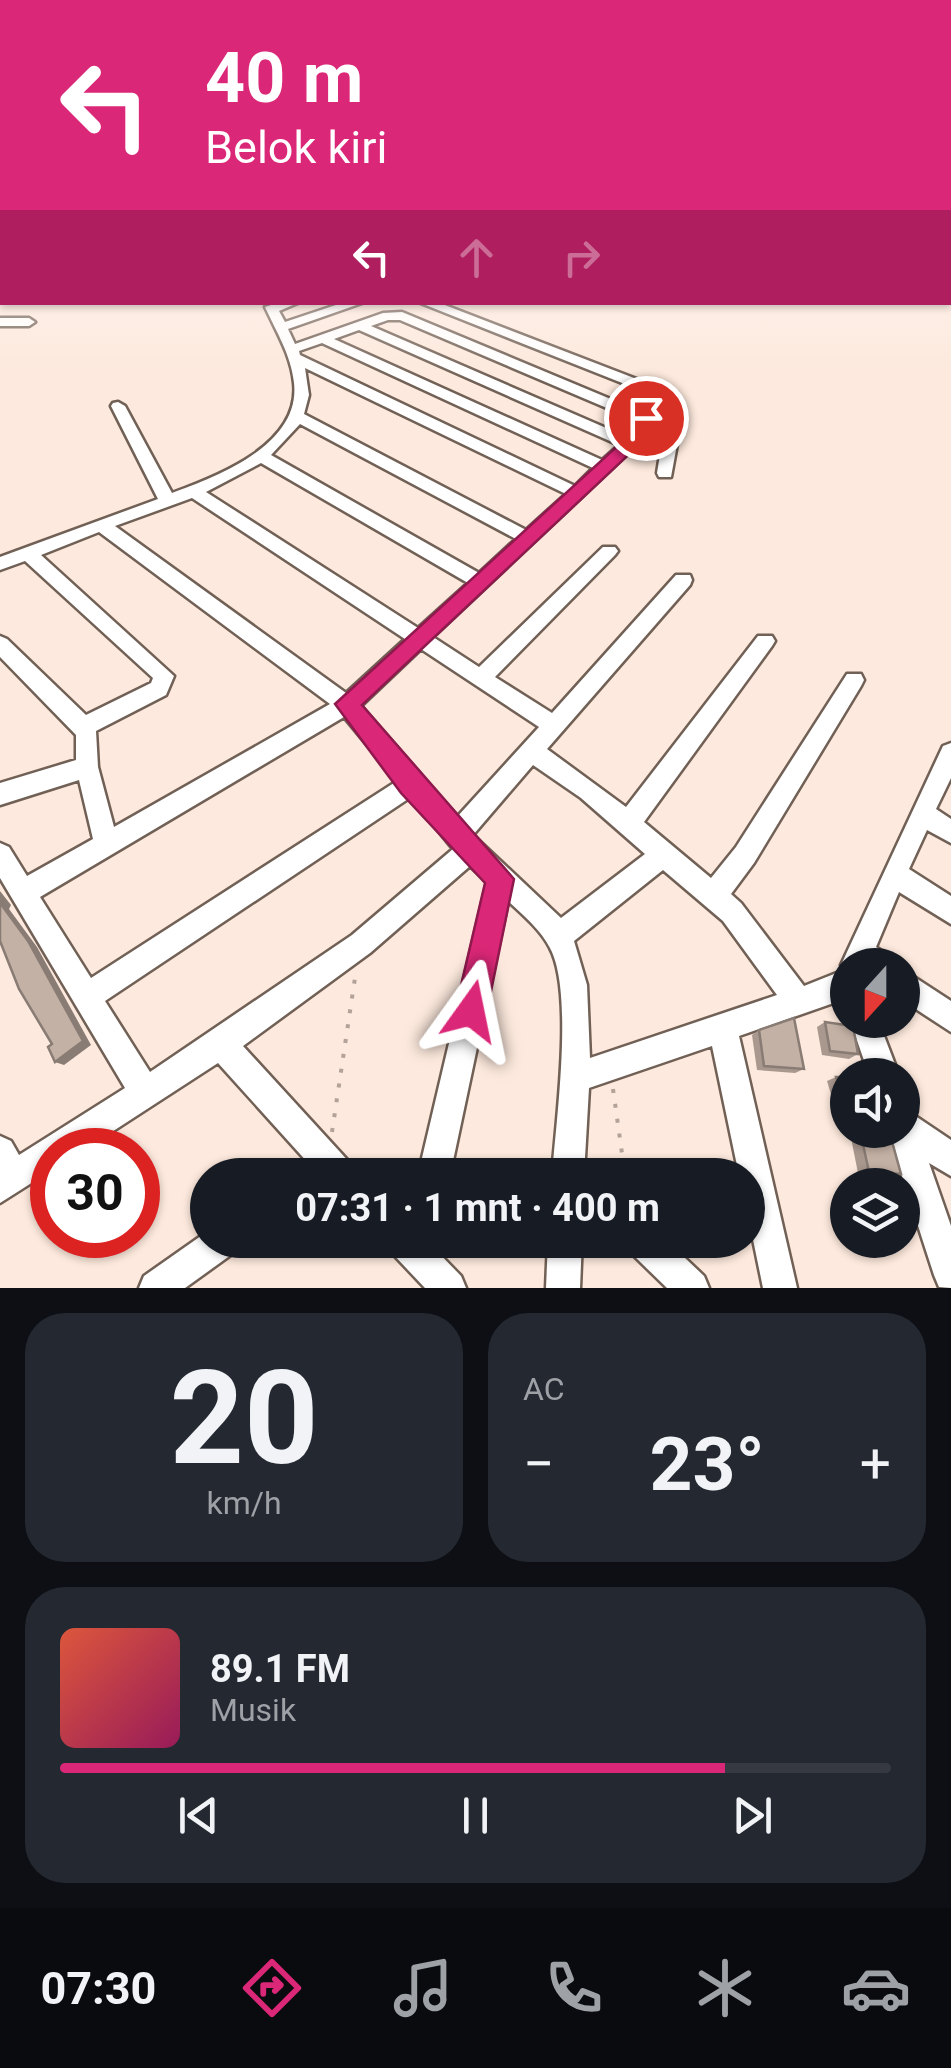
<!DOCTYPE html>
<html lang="id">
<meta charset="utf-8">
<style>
body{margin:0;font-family:Roboto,sans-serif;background:#242831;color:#f1f3f6;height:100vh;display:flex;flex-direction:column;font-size:38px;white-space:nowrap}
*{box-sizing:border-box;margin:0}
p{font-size:32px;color:#9ea1a6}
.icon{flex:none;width:55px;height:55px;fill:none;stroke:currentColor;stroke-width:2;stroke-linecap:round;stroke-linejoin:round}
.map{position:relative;height:1288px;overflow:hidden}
.drawer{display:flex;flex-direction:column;gap:25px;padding:25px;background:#0d0f14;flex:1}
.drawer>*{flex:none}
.guide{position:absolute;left:0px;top:0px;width:952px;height:305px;box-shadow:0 2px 8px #0004;background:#db2777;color:#fff;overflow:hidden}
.needle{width:65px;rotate:201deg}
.controls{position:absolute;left:830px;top:948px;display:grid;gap:20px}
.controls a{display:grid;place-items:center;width:90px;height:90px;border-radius:50%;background:#171b24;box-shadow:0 2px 8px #0004;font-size:50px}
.speed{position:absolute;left:30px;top:1128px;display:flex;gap:20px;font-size:50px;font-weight:700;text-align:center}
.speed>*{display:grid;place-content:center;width:130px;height:130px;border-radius:50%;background:#171b24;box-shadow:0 2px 8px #0004;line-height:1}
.speed .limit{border:15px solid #d22;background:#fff;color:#111}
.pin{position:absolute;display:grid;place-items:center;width:85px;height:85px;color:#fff;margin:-42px;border:5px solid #fff;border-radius:50%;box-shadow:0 2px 10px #0007}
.me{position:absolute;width:110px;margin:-55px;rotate:12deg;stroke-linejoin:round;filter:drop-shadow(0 0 8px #0008)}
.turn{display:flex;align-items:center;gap:35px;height:210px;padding:0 40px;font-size:45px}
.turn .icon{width:130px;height:130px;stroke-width:2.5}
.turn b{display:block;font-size:70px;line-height:85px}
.lanes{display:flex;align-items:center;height:95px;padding:0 40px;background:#0003;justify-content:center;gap:50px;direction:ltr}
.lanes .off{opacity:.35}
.big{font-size:75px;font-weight:700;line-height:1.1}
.drawer .card{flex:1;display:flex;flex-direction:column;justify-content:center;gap:15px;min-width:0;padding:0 35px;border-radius:40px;background:#242831}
.drawer .dial{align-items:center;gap:0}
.dial b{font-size:130px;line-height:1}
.song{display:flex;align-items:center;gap:30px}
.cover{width:120px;height:120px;border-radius:15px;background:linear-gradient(135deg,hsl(10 70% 55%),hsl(330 70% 35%))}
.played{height:10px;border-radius:5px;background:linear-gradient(90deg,#db2777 80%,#363941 80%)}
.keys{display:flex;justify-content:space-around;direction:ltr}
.heat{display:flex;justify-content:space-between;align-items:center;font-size:55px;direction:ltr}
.drawer .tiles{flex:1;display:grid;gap:25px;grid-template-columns:1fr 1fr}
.card:last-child{grid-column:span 2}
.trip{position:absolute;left:190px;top:1158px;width:575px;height:100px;border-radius:50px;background:#171b24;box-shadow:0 2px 8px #0004;font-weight:700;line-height:100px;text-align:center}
.menu{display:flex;height:160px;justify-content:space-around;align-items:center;background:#090b0e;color:#9ea1a6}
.menu .icon{width:70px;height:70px}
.menu .on{color:#db2777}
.menu b{font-size:45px;color:#f1f3f6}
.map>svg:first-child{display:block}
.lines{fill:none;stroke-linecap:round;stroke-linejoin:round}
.minor-casing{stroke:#716055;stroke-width:5}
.path{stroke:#b2a299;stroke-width:4;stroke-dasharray:4 11;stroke-linecap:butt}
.minor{fill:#fff;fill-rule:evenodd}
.wall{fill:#a9988e}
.shaded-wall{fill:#897c74}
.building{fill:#c4b1a5;stroke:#897c74;stroke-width:2.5}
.route{fill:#db2777;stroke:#8e194d;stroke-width:2.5}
</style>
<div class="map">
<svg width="951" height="1288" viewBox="0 0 951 1288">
<rect width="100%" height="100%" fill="#fde9dd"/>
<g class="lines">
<!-- minor casing -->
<g class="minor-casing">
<path id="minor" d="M280 302H300L279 311 285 322 345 302H365L288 329 295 344 383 313 402 312 649 415 660 398 418 302H437L673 393 675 396 663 417 680 428 671 477H659L657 473 664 430 657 426 433 637 479 667 603 547H615L618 551 615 555 495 677 552 713 676 575H690L692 580 690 585 547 749 626 807 758 636H772L775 641 772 646 644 822 711 878 736 847 847 674H861L864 680 861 686 754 863 731 894 741 903 804 986 844 970 841 965 847 952 943 746 951 743V778L936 809 951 819V843L927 830 909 869 951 896V924L899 892 876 947 887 955 891 965H848V998L739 1036 797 1288H763L748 1215V1175H739L712 1046 589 1088 584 1175H552C556 1122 574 992 550 948 541 930 523 915 508 901L450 1175H418L487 882 470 866 370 953 243 1046 351 1164 356 1175H319L218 1063 84 1150H52V1170L0 1203V1136L11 1141 19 1155 125 1088 0 878V843L9 847 27 876 93 839 79 780 0 805V783L76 760V735L0 657V636L7 639 86 715 151 683 153 678 25 561 0 570V557L158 499 111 406 113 403 118 402 125 406 172 493C216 477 301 445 294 383 291 355 277 333 265 307ZM388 320H400L642 423 627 437 371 326ZM359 330 619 445 602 460 334 339ZM322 343 593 468 575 486 300 355 299 351ZM305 368 566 494 526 530 304 414 309 395ZM300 424 516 539 479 573 271 455ZM261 463 468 583 418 628 206 492ZM192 498 405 639 346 693 115 526ZM99 532 330 704 114 827 98 767 96 731 166 695 174 676 41 555ZM421 649 539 727 457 817 361 706ZM344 717 397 781 91 978 40 897ZM533 765 581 798 645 854 561 918 473 835ZM411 797 453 849 352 935 150 1072 105 1001ZM663 870 723 921 777 995 590 1058 587 985 574 941Z
M0 318H29L35 322 29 326H0Z
M902 969 951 1001V1032L902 1000Z
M850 1020H878L899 1075H869Z
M902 1107 951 1140V1176L929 1163 951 1226V1288L939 1287 934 1275 887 1130H902Z
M208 1231V1240H240L235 1252 185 1288H139L144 1276Z
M386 1240H426L461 1276 466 1288H425L391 1252Z
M548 1240H582L580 1288H546Z
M625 1240H666L704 1276 709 1288H667L630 1252Z"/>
</g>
<!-- path -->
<path class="path" d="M613 1089 625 1175
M332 1132 356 971"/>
<!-- minor -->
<use href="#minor" class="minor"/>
</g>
<!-- wall -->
<path class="wall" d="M825 1022 858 1054 849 1059 822 1055 817 1027Z
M759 1030 804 1069 795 1073 757 1070 752 1035Z
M836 1077H848V1116L838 1117 827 1081Z
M861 1135 901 1174 889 1176 858 1173 851 1138Z"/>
<!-- shaded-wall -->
<path class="shaded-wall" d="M0 891 11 905 9 909 37 947 91 1045 64 1065 55 1062 83 1041 0 903Z"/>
<!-- building -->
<path class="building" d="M0 895 2 898 0 903 28 941 83 1041 55 1062 48 1047 52 1044 19 989 0 941Z
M794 1018 804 1069 764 1066 759 1030Z
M825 1022 853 1026 858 1054 830 1051Z
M836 1077H848V1113Z
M861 1135 891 1138 901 1174 869 1172Z"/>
<!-- sky -->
<linearGradient id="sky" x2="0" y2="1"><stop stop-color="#989fad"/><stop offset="0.53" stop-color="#fef5f0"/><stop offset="1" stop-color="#fef5f0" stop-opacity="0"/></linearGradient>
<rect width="951" height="380" fill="url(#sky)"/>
<!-- route -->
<path class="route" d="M646 413 657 421V428L362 705 514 879 487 1011 482 1023 471 1027 459 1023 455 1011 485 883 401 793 335 704 624 440 641 424 640 415Z"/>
</svg>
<div class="controls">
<a><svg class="needle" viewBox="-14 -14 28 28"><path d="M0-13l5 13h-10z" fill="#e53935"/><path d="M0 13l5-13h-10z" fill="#9ea1a6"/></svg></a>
<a><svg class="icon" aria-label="sound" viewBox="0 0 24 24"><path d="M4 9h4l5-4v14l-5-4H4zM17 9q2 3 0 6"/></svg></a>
<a><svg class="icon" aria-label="layers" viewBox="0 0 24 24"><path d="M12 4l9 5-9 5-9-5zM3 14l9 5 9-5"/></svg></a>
</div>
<div class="speed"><div class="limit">30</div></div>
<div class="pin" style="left:646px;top:418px;background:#d93025"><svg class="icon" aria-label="arrive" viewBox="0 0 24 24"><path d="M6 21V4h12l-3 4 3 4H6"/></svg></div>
<svg class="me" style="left:471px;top:1011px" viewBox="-20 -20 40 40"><path d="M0-17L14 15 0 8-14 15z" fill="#db2777" stroke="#fff" stroke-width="4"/></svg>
<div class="trip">07:31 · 1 mnt · 400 m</div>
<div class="guide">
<div class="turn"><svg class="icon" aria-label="left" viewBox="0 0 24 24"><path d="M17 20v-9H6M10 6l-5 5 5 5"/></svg><div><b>40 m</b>Belok kiri</div></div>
<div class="lanes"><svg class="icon" aria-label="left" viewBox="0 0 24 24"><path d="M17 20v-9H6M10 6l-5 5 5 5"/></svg><svg class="icon off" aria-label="ahead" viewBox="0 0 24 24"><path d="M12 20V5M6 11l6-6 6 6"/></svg><svg class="icon off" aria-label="right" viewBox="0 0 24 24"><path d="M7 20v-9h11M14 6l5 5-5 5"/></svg></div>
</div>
</div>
<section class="drawer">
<div class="tiles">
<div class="card dial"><b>20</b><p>km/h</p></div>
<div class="card"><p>AC</p>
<div class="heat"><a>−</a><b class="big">23°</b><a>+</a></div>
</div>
<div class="card">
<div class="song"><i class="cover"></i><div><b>89.1 FM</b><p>Musik</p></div></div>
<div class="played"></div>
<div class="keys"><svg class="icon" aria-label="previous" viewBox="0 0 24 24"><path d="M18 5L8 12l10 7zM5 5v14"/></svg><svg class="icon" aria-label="pause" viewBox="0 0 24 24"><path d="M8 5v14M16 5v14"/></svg><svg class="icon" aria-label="next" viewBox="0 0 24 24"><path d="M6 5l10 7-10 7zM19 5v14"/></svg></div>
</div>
</div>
</section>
<nav class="menu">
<b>07:30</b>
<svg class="icon on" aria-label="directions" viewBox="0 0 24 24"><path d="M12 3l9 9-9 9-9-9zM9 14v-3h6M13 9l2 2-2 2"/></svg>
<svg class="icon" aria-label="music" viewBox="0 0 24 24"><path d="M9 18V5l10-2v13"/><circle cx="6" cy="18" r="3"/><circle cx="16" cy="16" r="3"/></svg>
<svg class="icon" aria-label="phone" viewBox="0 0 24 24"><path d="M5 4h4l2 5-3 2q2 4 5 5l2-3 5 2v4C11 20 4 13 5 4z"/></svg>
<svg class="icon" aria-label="climate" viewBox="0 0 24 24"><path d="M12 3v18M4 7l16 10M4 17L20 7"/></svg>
<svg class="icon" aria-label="car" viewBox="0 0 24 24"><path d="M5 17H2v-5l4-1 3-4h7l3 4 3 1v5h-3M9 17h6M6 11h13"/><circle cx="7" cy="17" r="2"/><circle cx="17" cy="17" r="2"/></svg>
</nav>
